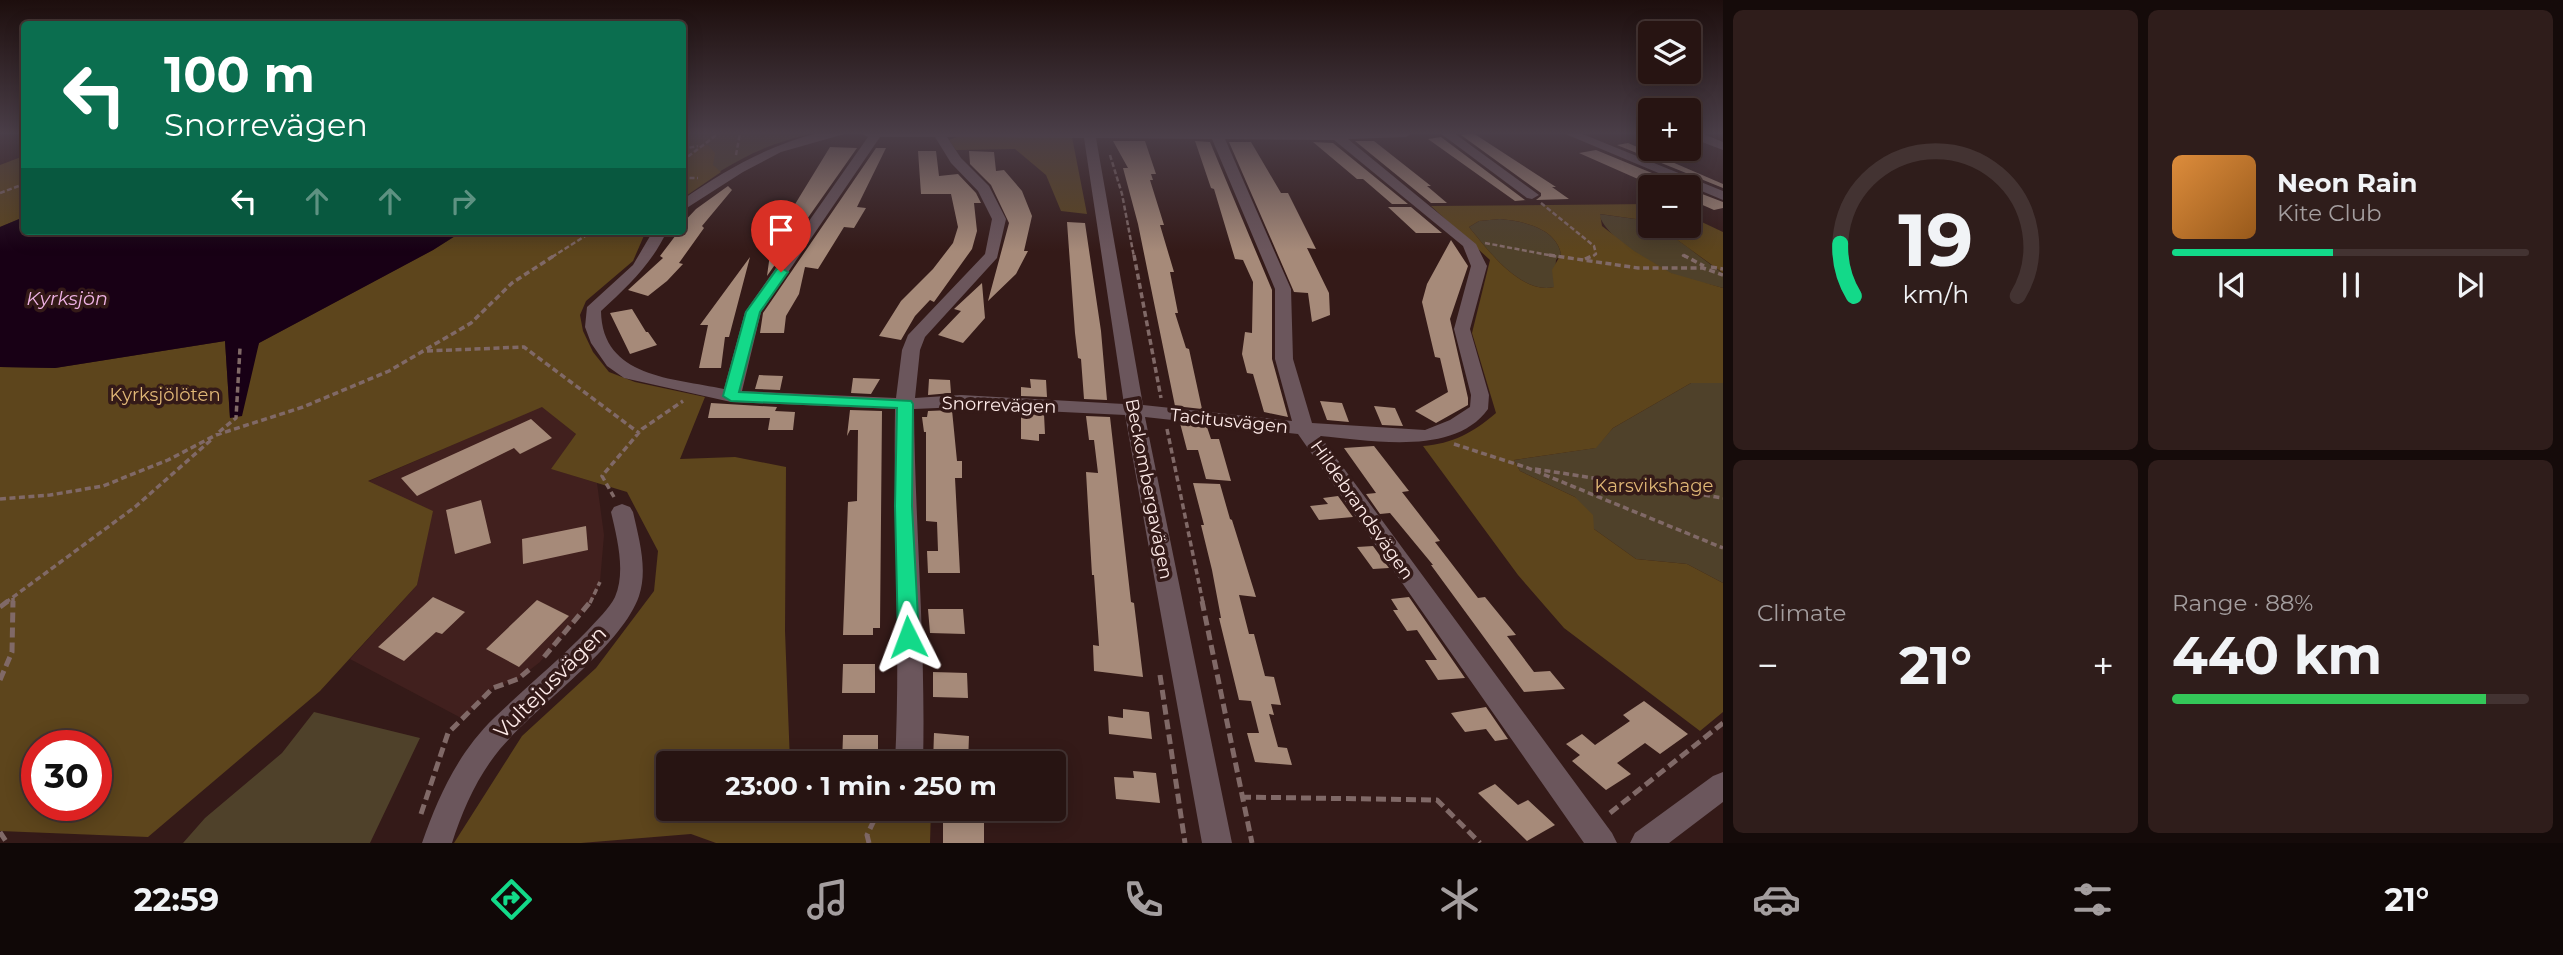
<!DOCTYPE html>
<meta charset="utf-8">
<style>
body{margin:0;font-family:Montserrat,sans-serif;background:#2f1d1b;color:#f1f3f6;height:100vh;display:flex;flex-direction:column;font-size:26px;white-space:nowrap}
*{box-sizing:border-box;margin:0}
p{font-size:23px;color:#a49e9f}
.icon{flex:none;width:38px;height:38px;fill:none;stroke:currentColor;stroke-width:2;stroke-linecap:round;stroke-linejoin:round}
.map{position:relative;flex:1;overflow:hidden}
.sheet{display:flex;flex-direction:column;gap:10px;padding:10px;background:#150b0a;width:840px}
.sheet>*{flex:none}
.banner{position:absolute;left:21px;top:21px;width:665px;height:214px;border-radius:7px;box-shadow:0 4px 18px #0003,0 0 0 2px #433332;background:#0b6e4f;color:#fff;overflow:hidden}
.tools{position:absolute;left:1638px;top:21px;display:grid;gap:14px}
.tools a{display:grid;place-items:center;width:63px;height:63px;border-radius:7px;background:#271412;box-shadow:0 4px 18px #0003,0 0 0 2px #433332;font-size:35px}
.speed{position:absolute;left:21px;top:730px;display:flex;gap:14px;font-size:35px;font-weight:700;text-align:center}
.speed>*{display:grid;place-content:center;width:91px;height:91px;border-radius:50%;background:#271412;box-shadow:0 4px 18px #0003,0 0 0 2px #433332;line-height:1}
.speed .limit{border:10px solid #d22;background:#fff;color:#111}
.pin{position:absolute;display:grid;place-items:center;width:60px;height:60px;color:#fff;margin:-72px -30px;border-radius:50% 50% 50% 0;rotate:-45deg;box-shadow:0 0 7px #0007}
.pin .icon{rotate:45deg}
.me{position:absolute;width:77px;margin:-38px;rotate:357deg;stroke-linejoin:round;filter:drop-shadow(0 0 5px #0008)}
.turn{display:flex;align-items:center;gap:24px;height:147px;padding:0 28px;font-size:32px}
.turn .icon{width:91px;height:91px;stroke-width:2.5}
.turn b{display:block;font-size:49px;line-height:60px}
.lanes{display:flex;align-items:center;height:66px;padding:0 28px;background:#0003;justify-content:center;gap:35px;direction:ltr}
.lanes .off{opacity:.35}
.big{font-size:52px;font-weight:700;line-height:1.1}
.sheet .widget{flex:1;display:flex;flex-direction:column;justify-content:center;gap:10px;min-width:0;padding:0 24px;border-radius:10px;background:#2f1d1b}
.sheet .dial{align-items:center;gap:0}
.dial svg{height:182px;overflow:visible;fill:none;stroke:#433332;stroke-width:7;stroke-linecap:round;text-anchor:middle}
.dial text{fill:#f1f3f6;stroke:none}
.song{display:flex;align-items:center;gap:21px}
.cover{width:84px;height:84px;border-radius:10px;background:linear-gradient(135deg,hsl(30 70% 55%),hsl(30 70% 35%))}
.played{height:7px;border-radius:4px;background:linear-gradient(90deg,#13d989 45%,#433332 45%)}
.keys{display:flex;justify-content:space-around;direction:ltr}
.heat{display:flex;justify-content:space-between;align-items:center;font-size:38px;direction:ltr}
.charge{height:10px;border-radius:5px;background:linear-gradient(90deg,#34c759 88%,#433332 0)}
.sheet .tiles{flex:1;display:grid;gap:10px;grid-template-columns:repeat(2,1fr)}
.trip{position:absolute;left:656px;top:751px;width:410px;height:70px;border-radius:7px;background:#271412;box-shadow:0 4px 18px #0003,0 0 0 2px #433332;font-weight:700;line-height:70px;text-align:center}
.tab-bar{display:flex;height:112px;justify-content:space-around;align-items:center;background:#100807;color:#a49e9f}
.tab-bar .icon{width:49px;height:49px}
.tab-bar .current{color:#13d989}
.tab-bar b{font-size:32px;color:#f1f3f6}
main{display:flex;flex:1;min-height:0}
.map>svg:first-child{display:block}
.built{fill:#41201e}
.green{fill:#4f412a}
.forest{fill:#5d451c;fill-rule:evenodd}
.water{fill:#180015}
.building{fill:#a68a79}
.lines{fill:none;stroke-linecap:round;stroke-linejoin:round}
.path-far2{stroke:#806967;stroke-width:2.5;stroke-dasharray:5 2.5;stroke-linecap:butt}
.path-far1{stroke:#806967;stroke-width:3.5;stroke-dasharray:6 3.5;stroke-linecap:butt}
.path{stroke:#806967;stroke-width:5;stroke-dasharray:10 5;stroke-linecap:butt}
.minor{fill:#6b565c;fill-rule:evenodd}
.route{fill:#13d989;stroke:#0c8d59;stroke-width:2}
.labels{text-anchor:middle;dominant-baseline:central;stroke-width:7;stroke-linejoin:round;paint-order:stroke}
.park-label{font-size:18px;fill:#e0b776;stroke:#341a18}
.street-label{font-size:18px;fill:#fdeae8;stroke:#341a18}
.water-label{font-size:19px;font-style:italic;fill:#efb3e5;stroke:#341a18}
.near-street-label{font-size:21px;fill:#fdeae8;stroke:#341a18}
</style>
<main>
<div class="map">
<svg width="1723" height="843" viewBox="0 0 1723 843">
<rect width="100%" height="100%" fill="#341a18"/>
<!-- built -->
<path class="built" d="M542 406 576 434 552 469 597 483 604 535 600 582 597 593 587 607 540 662 518 679 493 688 463 719 350 659 417 585 432 511 367 482Z"/>
<!-- green -->
<path class="green" d="M682 133H817C768 141 721 167 683 198Z
M1599 214 1650 221V226C1665 226 1706 263 1723 273V288C1706 283 1686 280 1670 273 1648 262 1605 237 1599 214Z
M1500 219C1523 221 1556 228 1561 254L1556 260 1554 287C1521 295 1488 250 1469 227L1479 221Z
M1691 383H1723V583L1687 564 1636 559 1594 529 1575 497 1520 471 1514 460 1595 448 1613 428Z
M314 712 420 738 370 843H183L205 818 282 753Z"/>
<!-- forest -->
<path class="forest" d="M959 136 1072 137 1087 214 1061 211 1046 175 1015 149 956 150 949 140Z
M708 145 715 153 713 165 721 172 683 198V161L701 146Z
M21 157 24 158V217L0 227V165Z
M1650 204V221L1600 214 1602 226 1634 251 1671 273 1723 288V383H1691L1613 428 1596 448 1514 460 1520 471 1575 497 1593 515 1594 529 1636 559 1687 564 1723 583V712L1700 731 1564 628 1518 575 1423 446C1452 444 1474 432 1496 413L1472 333 1490 260 1431 206ZM1500 219C1523 221 1556 228 1561 254L1552 270 1554 287C1521 295 1488 250 1469 227L1479 221Z
M1689 216 1723 232V273L1658 226H1689Z
M463 231H646L633 261 586 301 580 315 583 331 593 352 609 372 635 382 705 397 680 459 735 457 786 467 785 631 790 763H668V808L931 809 930 843H716L691 834 581 843H454L522 736 596 668 654 591 658 551 627 492 551 469 576 434 542 407 368 481 433 511 417 585 320 691 148 837 0 831V367L55 368 225 341 230 418 259 343 433 250ZM37 746H96V805H37Z"/>
<!-- water -->
<path class="water" d="M24 217V231H463L433 250 259 343 242 416 230 418 225 341 55 368 0 367V227Z"/>
<!-- building -->
<path class="building" d="M1473 133 1556 187H1552L1569 199 1536 200 1541 196V193L1461 135Z
M1441 137 1525 200H1526L1515 201 1428 139Z
M1113 141H1145L1156 174H1151L1153 180H1150L1164 225H1160L1174 272H1170L1178 313H1175L1186 348 1189 349 1202 409 1175 406 1138 224 1123 168H1128Z
M1195 141 1210 142 1272 290V359L1288 417 1264 412 1253 374 1247 373 1242 354 1245 332 1252 333 1253 282 1243 260 1235 259 1214 189 1211 188Z
M1355 141H1374L1431 186H1427L1447 203H1431Z
M1229 142H1251L1281 193H1288L1316 249 1307 248 1329 293 1330 315 1312 322 1308 293 1294 292Z
M1313 142 1333 143 1408 204H1392L1363 179H1357Z
M1628 143 1723 184V188L1617 145Z
M830 147 857 148 767 276 773 232 789 214Z
M876 148H886L857 207 866 208 854 228 844 227 818 269 805 267 799 294 786 316 784 333H760L763 313Z
M1596 150 1686 187H1656L1579 153Z
M918 151H936L939 176 958 174 976 193 981 203H974L977 231 972 249 934 302 930 300 915 316 901 340 879 336 901 301 933 269 953 243 958 227 951 194H921Z
M969 151 994 152 996 171 1004 170 1022 191 1032 216 1024 251H1028L1016 274 988 301 1009 223 991 185 970 164Z
M728 186 732 190 702 226 704 228 679 263 683 264 667 281 648 296 628 290 663 258 660 256 679 231H682V224L696 209Z
M1689 189 1723 202V208L1714 210 1689 199Z
M1388 207H1411L1442 233H1416Z
M1067 222 1085 223 1101 331 1107 400 1084 399 1081 359 1078 358 1075 333Z
M1451 240 1468 266 1450 319 1468 398V405L1436 423 1415 411 1448 392 1440 358 1435 357 1422 302 1427 284Z
M750 257 729 337H725L721 368H699L708 325H700Z
M982 283 985 318 963 343 938 335 961 311 954 309Z
M632 309 646 332H648L657 345 630 354 610 313Z
M759 375 783 376 780 390 755 389Z
M853 378 880 379 871 394 851 393Z
M929 379 950 380 951 393 928 395Z
M1030 379 1046 380 1047 397 1021 396V387L1031 388Z
M1320 401 1342 403 1349 422 1327 420Z
M711 403 777 407 775 411 795 412 793 430H768L770 418H708Z
M1374 406 1395 408 1403 426 1382 425Z
M850 410 882 411 880 628H873V635H843L848 502 857 501 858 430H850L847 436Z
M952 410 957 461H962V478H955L960 573H928L927 551H938L937 522 926 521V432H924L922 417H927L928 411Z
M1021 413 1044 414 1045 434H1039V441L1021 439Z
M1086 416 1110 417 1131 602 1134 603 1143 677 1094 671 1093 645 1099 646 1094 575H1092L1086 472 1098 473 1094 440H1089Z
M531 419 552 438 520 454 514 448 417 496 401 478Z
M1180 423 1207 427 1211 439H1219L1231 481 1206 479 1198 450H1187Z
M1374 446 1409 491 1402 492 1440 541 1435 542 1478 598 1485 597 1516 635 1507 636 1534 672 1550 671 1565 689 1524 692 1431 565H1433L1390 513 1380 514 1366 494 1376 493 1344 448Z
M1193 483 1220 484 1230 519 1232 520 1256 597 1239 595 1249 634H1254L1265 676 1274 677 1281 705 1271 704 1274 715 1269 714 1278 747 1287 748 1292 765 1255 762 1247 733H1259L1251 701 1239 700 1219 618H1221L1212 570 1201 525H1204Z
M1338 496 1353 517 1319 520 1310 506 1328 504 1323 498Z
M481 500 491 543 455 554 446 510Z
M586 526 588 550 523 564 522 539Z
M1373 546 1389 568 1373 569 1357 547Z
M433 597 465 612 442 634 436 632 404 661 378 647Z
M1409 597 1465 678 1438 680 1425 660H1437L1417 630 1407 631 1393 610H1398L1391 599Z
M537 600 569 616 519 667 486 649Z
M928 609H963L965 634 930 633Z
M843 664H875V693H842Z
M933 672 967 673 968 698 933 697Z
M1644 701 1688 734 1660 754 1645 743 1617 763 1631 774 1606 790 1572 761 1580 755 1566 744 1582 734 1595 745 1630 721 1623 715Z
M1486 707 1508 739 1495 741 1486 729 1465 732 1451 713Z
M1123 709 1149 712 1152 739 1109 734 1108 716 1123 718Z
M934 733 969 736 968 763H933Z
M843 735H878V763H842Z
M1133 771 1156 773 1160 803 1116 799 1114 777 1134 778Z
M1495 784 1518 805 1528 800 1555 825 1527 841 1478 793Z
M943 816 984 820V843H943Z"/>
<g class="lines">
<!-- path-far2 -->
<path class="path-far2" d="M682 149 698 146
M736 155 740 133
M1110 155 1122 194 1134 257
M682 161 719 133
M682 178H698
M0 193 24 184
M1541 203 1594 246 1596 254 1592 257
M1485 243 1559 257
M1682 255 1686 257
M552 257 593 231"/>
<!-- path-far1 -->
<path class="path-far1" d="M1134 255 1161 398
M1549 255 1638 268H1703L1723 275
M1683 255 1704 266
M1585 259 1594 255
M1711 267 1723 269
M427 351 524 347 639 433
M1167 429 1203 603
M219 432 236 418 240 348
M1454 444 1528 468 1723 548
M1535 469 1723 498
M614 497 602 476 642 429 683 401
M0 499 50 495 103 486 168 460 216 435 303 407 389 371 471 323 512 283 555 255
M5 603 135 507 211 440
M13 603V598
M590 603 600 582"/>
<!-- path -->
<path class="path" d="M1202 601 1252 843
M0 607 8 601
M544 657 591 601
M1160 675 1185 843
M0 680 12 652 13 601
M1241 797 1437 800 1480 843
M1610 813 1723 723
M421 814 448 733 493 688 518 679 530 669
M0 832 7 843
M869 843 867 835 880 808"/>
<!-- minor -->
<path class="minor" d="M818 133H848L781 152 743 172 682 211V200C725 170 767 146 818 133Z
M860 133H1412L1406 137 1348 139 1476 244 1487 266 1470 329 1489 395 1488 409C1454 457 1369 440 1320 436L1612 833 1617 843H1584L1298 434 1145 417 1232 843H1202L1125 415 961 407 914 409C915 527 926 645 923 763H895C901 645 893 527 895 409L731 402 624 378 607 366 591 343 585 327 587 307 633 265 653 231H667C651 265 628 286 601 311 602 378 673 378 724 389L745 312 868 137ZM880 137H935L951 163 978 191 992 219 985 254 908 335 902 350 896 398 742 391 761 312ZM947 137 1084 138 1124 404 961 395 915 398 920 350 925 337 997 258 1006 219 989 186 961 158ZM1096 138 1212 139 1275 289V359L1292 421 1143 405ZM1225 139 1334 140 1463 246 1471 266 1454 329 1471 395 1470 407 1450 420 1425 430 1312 423 1293 359 1291 289Z
M1440 133H1454L1539 195 1532 199 1527 198Z
M1563 133H1580L1723 191V200Z
M1689 133H1701L1723 142V150L1689 137Z
M622 504 630 507 633 512C639 539 648 569 639 596 622 646 536 706 500 749 477 777 463 809 452 843H422C438 797 458 753 494 718 525 688 558 661 588 630 597 620 609 609 615 597 626 571 617 538 611 512L614 507Z
M1723 772V802L1669 843H1630L1635 833 1713 776Z"/>
</g>
<!-- sky -->
<linearGradient id="sky" x2="0" y2="1"><stop stop-color="#1d0e0d"/><stop offset="0.53" stop-color="#4a3e48"/><stop offset="1" stop-color="#4a3e48" stop-opacity="0"/></linearGradient>
<rect width="1723" height="251" fill="url(#sky)"/>
<!-- route -->
<path class="route" d="M781 268 788 272 760 312 739 392 911 401 913 404 912 506 919 637 916 643 908 645 901 643 898 637 895 506 897 408 731 401 723 396 746 312 777 269Z"/>
<g class="labels">
<!-- park labels -->
<g class="park-label">
<text x="165" y="395">Kyrksjölöten</text>
<text x="1654" y="486">Karsvikshage</text>
</g>
<!-- street labels -->
<g class="street-label">
<text transform="translate(999 405) rotate(2)">Snorrevägen</text>
<text transform="translate(1229 421) rotate(6)">Tacitusvägen</text>
<text transform="translate(1149 489) rotate(79)">Beckombergavägen</text>
<text transform="translate(1362 510) rotate(55)">Hildebrandsvägen</text>
</g>
<!-- water labels -->
<g class="water-label">
<text x="67" y="298">Kyrksjön</text>
</g>
<!-- near-street labels -->
<g class="near-street-label">
<text transform="translate(550 682) rotate(-45)">Vultejusvägen</text>
</g>
</g>
</svg>
<div class="tools">
<a><svg class="icon" aria-label="layers" viewBox="0 0 24 24"><path d="M12 4l9 5-9 5-9-5zM3 14l9 5 9-5"/></svg></a>
<a>+</a>
<a>−</a>
</div>
<div class="speed"><div class="limit">30</div></div>
<div class="pin" style="left:781px;top:272px;background:#d93025"><svg class="icon" aria-label="arrive" viewBox="0 0 24 24"><path d="M6 21V4h12l-3 4 3 4H6"/></svg></div>
<svg class="me" style="left:908px;top:637px" viewBox="-20 -20 40 40"><path d="M0-17L14 15 0 8-14 15z" fill="#13d989" stroke="#fff" stroke-width="4"/></svg>
<div class="trip">23:00 · 1 min · 250 m</div>
<div class="banner">
<div class="turn"><svg class="icon" aria-label="left" viewBox="0 0 24 24"><path d="M17 20v-9H6M10 6l-5 5 5 5"/></svg><div><b>100 m</b>Snorrevägen</div></div>
<div class="lanes"><svg class="icon" aria-label="left" viewBox="0 0 24 24"><path d="M17 20v-9H6M10 6l-5 5 5 5"/></svg><svg class="icon off" aria-label="ahead" viewBox="0 0 24 24"><path d="M12 20V5M6 11l6-6 6 6"/></svg><svg class="icon off" aria-label="ahead" viewBox="0 0 24 24"><path d="M12 20V5M6 11l6-6 6 6"/></svg><svg class="icon off" aria-label="right" viewBox="0 0 24 24"><path d="M7 20v-9h11M14 6l5 5-5 5"/></svg></div>
</div>
</div>
<section class="sheet">
<div class="tiles">
<div class="widget dial"><svg viewBox="0 0 100 80">
<path d="M14 69A42 42 0 1 1 86 69"/>
<path d="M14 69A42 42 0 0 1 8 46" stroke="#13d989"/>
<text x="50" y="56" font-size="32" font-weight="700">19</text>
<text x="50" y="72" font-size="11">km/h</text>
</svg></div>
<div class="widget">
<div class="song"><i class="cover"></i><div><b>Neon Rain</b><p>Kite Club</p></div></div>
<div class="played"></div>
<div class="keys"><svg class="icon" aria-label="previous" viewBox="0 0 24 24"><path d="M18 5L8 12l10 7zM5 5v14"/></svg><svg class="icon" aria-label="pause" viewBox="0 0 24 24"><path d="M8 5v14M16 5v14"/></svg><svg class="icon" aria-label="next" viewBox="0 0 24 24"><path d="M6 5l10 7-10 7zM19 5v14"/></svg></div>
</div>
<div class="widget"><p>Climate</p>
<div class="heat"><a>−</a><b class="big">21°</b><a>+</a></div>
</div>
<div class="widget"><p>Range · 88%</p><b class="big">440 km</b><div class="charge"></div></div>
</div>
</section>
</main>
<nav class="tab-bar">
<b>22:59</b>
<svg class="icon current" aria-label="directions" viewBox="0 0 24 24"><path d="M12 3l9 9-9 9-9-9zM9 14v-3h6M13 9l2 2-2 2"/></svg>
<svg class="icon" aria-label="music" viewBox="0 0 24 24"><path d="M9 18V5l10-2v13"/><circle cx="6" cy="18" r="3"/><circle cx="16" cy="16" r="3"/></svg>
<svg class="icon" aria-label="phone" viewBox="0 0 24 24"><path d="M5 4h4l2 5-3 2q2 4 5 5l2-3 5 2v4C11 20 4 13 5 4z"/></svg>
<svg class="icon" aria-label="climate" viewBox="0 0 24 24"><path d="M12 3v18M4 7l16 10M4 17L20 7"/></svg>
<svg class="icon" aria-label="car" viewBox="0 0 24 24"><path d="M5 17H2v-5l4-1 3-4h7l3 4 3 1v5h-3M9 17h6M6 11h13"/><circle cx="7" cy="17" r="2"/><circle cx="17" cy="17" r="2"/></svg>
<svg class="icon" aria-label="filters" viewBox="0 0 24 24"><path d="M4 7h16M4 17h16"/><circle cx="9" cy="7" r="2"/><circle cx="15" cy="17" r="2"/></svg>
<b>21°</b>
</nav>
